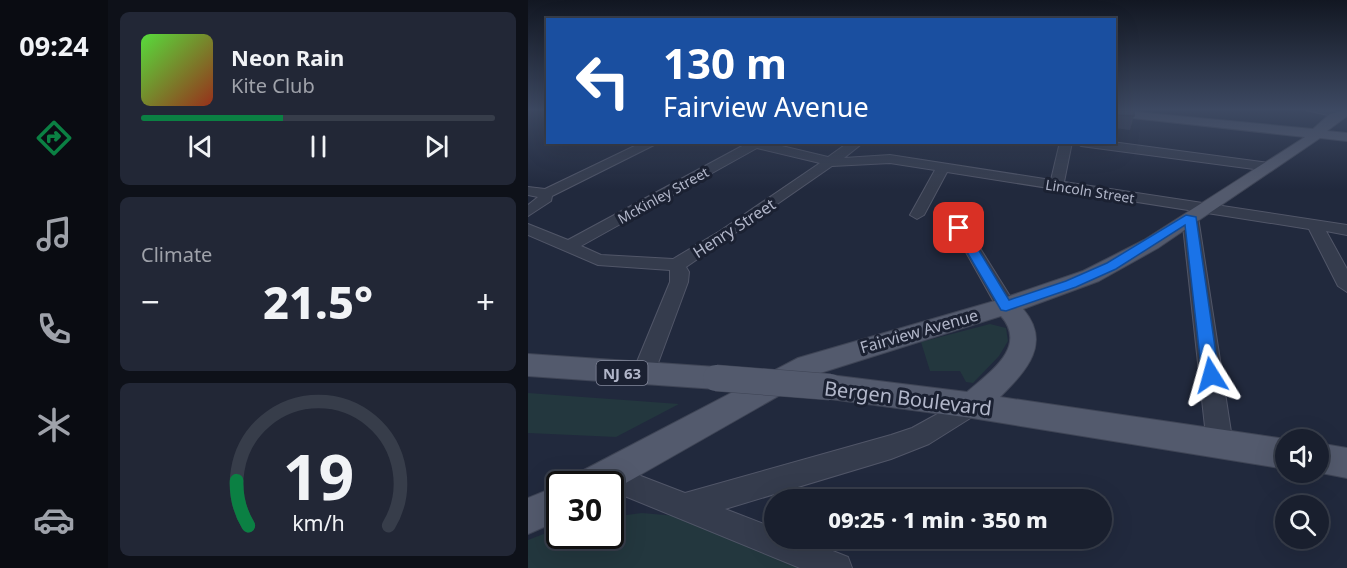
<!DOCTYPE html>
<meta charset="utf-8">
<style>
body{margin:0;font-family:"Noto Sans",sans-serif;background:#222736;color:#f1f3f6;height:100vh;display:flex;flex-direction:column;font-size:22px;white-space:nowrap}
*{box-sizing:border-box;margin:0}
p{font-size:20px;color:#9fa2aa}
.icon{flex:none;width:33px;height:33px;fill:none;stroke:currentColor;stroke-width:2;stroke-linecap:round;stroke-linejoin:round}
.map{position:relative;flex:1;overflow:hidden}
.drawer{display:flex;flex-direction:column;gap:12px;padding:12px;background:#0e1119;width:420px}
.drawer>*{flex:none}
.guide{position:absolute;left:18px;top:18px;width:570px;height:126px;border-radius:0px;box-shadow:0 6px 24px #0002,0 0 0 2px #373d4a;background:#1a4fa0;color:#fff;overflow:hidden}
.fabs{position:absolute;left:747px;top:429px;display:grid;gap:12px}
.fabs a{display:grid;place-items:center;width:54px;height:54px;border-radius:50%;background:#191f2e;box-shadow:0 6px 24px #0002,0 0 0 2px #373d4a;font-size:30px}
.speed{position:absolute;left:18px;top:471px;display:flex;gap:12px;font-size:30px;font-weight:700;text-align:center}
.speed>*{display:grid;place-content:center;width:78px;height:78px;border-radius:50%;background:#191f2e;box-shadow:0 6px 24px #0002,0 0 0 2px #373d4a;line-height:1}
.speed .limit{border:3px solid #111;border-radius:9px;background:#fff;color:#111}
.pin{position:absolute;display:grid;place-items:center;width:51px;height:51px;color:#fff;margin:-26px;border-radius:12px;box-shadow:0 3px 9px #0006}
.me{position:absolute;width:66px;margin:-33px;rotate:352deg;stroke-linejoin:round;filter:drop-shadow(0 0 4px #0008)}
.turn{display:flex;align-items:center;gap:21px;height:126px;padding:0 18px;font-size:27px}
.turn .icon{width:78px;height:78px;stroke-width:2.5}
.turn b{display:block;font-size:42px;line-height:51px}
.big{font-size:45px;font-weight:800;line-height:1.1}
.drawer .card{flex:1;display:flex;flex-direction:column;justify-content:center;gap:9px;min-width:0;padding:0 21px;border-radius:9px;background:#222736}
.drawer .dial{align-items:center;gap:0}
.dial svg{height:156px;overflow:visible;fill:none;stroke:#373d4a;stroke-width:7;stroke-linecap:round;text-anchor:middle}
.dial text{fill:#f1f3f6;stroke:none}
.song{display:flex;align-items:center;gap:18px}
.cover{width:72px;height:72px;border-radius:9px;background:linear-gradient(135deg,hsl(110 70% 55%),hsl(10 70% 35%))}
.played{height:6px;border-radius:3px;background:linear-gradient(90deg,#0b8043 40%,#373d4a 40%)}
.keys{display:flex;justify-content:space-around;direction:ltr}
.heat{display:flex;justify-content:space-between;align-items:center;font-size:33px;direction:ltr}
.trip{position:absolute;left:236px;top:489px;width:348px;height:60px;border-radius:30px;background:#191f2e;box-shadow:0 6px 24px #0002,0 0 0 2px #373d4a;font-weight:800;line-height:60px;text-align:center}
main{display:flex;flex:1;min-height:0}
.menu{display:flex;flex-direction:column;width:108px;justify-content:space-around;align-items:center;background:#0a0c12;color:#9fa2aa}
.menu .icon{width:42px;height:42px}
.menu .current{color:#0b8043}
.menu b{font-size:27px;color:#f1f3f6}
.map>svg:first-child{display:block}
.green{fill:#23373e}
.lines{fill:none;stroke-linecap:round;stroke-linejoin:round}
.minor-casing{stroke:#515668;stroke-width:2}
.major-casing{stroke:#3f4556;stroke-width:2}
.minor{fill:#353c4d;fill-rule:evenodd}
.major{fill:#535a6d;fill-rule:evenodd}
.major-bridge-casing{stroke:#3f4556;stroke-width:27;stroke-linecap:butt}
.major-bridge{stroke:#535a6d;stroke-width:26}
.wall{fill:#343b50}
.building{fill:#3d455d;stroke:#2b3041;stroke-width:1.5}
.route{fill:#1a73e8;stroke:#114b97;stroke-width:1.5}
.labels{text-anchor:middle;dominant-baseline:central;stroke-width:6;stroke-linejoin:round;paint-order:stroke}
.far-street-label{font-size:14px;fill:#b1b6c9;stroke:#1b2132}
.shield{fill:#1b2132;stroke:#84899c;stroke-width:1.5}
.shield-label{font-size:15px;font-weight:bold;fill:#b1b6c9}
.street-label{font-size:16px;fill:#b1b6c9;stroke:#1b2132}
.near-street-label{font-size:20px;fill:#b1b6c9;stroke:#1b2132}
</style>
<main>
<nav class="menu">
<b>09:24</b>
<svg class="icon current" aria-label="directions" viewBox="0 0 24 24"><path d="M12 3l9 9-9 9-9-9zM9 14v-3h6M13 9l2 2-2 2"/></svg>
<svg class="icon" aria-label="music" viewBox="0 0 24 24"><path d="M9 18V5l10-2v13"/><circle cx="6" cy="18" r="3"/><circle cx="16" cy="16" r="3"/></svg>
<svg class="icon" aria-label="phone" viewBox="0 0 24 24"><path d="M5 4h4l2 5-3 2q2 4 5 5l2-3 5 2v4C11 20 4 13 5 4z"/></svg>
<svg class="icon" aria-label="climate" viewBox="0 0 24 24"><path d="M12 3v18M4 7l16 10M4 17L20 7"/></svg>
<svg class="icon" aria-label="car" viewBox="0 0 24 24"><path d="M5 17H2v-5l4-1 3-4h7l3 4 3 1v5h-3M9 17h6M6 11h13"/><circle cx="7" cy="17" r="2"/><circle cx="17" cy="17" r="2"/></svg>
</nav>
<section class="drawer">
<div class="card">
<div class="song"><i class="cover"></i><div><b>Neon Rain</b><p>Kite Club</p></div></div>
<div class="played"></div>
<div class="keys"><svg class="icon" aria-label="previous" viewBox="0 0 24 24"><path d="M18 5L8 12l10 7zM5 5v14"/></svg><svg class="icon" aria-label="pause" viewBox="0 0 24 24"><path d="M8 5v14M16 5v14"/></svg><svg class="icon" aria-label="next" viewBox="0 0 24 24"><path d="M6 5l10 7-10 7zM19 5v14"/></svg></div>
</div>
<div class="card"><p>Climate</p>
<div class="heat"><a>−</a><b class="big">21.5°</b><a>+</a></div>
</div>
<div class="card dial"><svg viewBox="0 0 100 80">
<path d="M14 69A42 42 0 1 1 86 69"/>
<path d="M14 69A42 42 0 0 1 8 46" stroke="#0b8043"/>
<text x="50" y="56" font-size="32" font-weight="700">19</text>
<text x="50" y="72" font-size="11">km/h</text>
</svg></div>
</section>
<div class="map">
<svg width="819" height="568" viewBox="0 0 819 568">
<rect width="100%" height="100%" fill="#21293d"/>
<!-- green -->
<path class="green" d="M462 324 478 328 480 341 471 356 445 383 438 382 432 371H402L393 342Z
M0 393 151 404 88 437 0 433Z
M114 513 171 518 296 568H0V540L31 528 32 536H82L83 517Z"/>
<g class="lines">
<!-- minor casing -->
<g class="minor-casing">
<path id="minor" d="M778 110H801L814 114 809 117Z
M115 142H132L24 196 23 201 0 216V205L10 197 0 195V187L17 189Z
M214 142H237L300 157 321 142H336L316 158 362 155 523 180 532 142H544L536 182 819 225V235L798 231 819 269V292L810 286 781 229 419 172 396 215 389 219 382 215 407 170 362 163 304 166 158 267 161 272 160 282 126 374 123 380 115 383 107 380 104 374 142 282V270L70 265 0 235V224L40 240 216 145ZM229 148 292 163 192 231 145 259 73 255 53 246Z
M547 142H584L741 163 747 167 741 171 553 146Z
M423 209 430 213 485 301 487 306 485 311H471L416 213Z
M662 212 670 217 705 445 701 453 692 457 683 453 679 445 654 217Z
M444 395 452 398 456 405 452 412 401 444 363 459 197 509 246 528V538H272L320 557 324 568H272L82 490V484H69L66 476 70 467 79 463 157 493 363 435 384 428Z"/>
</g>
<!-- major casing -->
<g class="major-casing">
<path id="major" d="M586 110 785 129 802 114 819 110V116L799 131 819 133V141L792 138 630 248 571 281 495 309C524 343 499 370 472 397L758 439V469L444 418 302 399 292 395 288 387 292 379 302 375 439 392C462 372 500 347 473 316L289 374 82 492V484H48L52 472 270 358 470 300 555 271 616 240 777 137 586 116Z
M0 354 188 367 198 370 202 378 198 386 188 389 0 376Z
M790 443 819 448V478L788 472H790Z
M32 485V520L0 534V498Z"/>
</g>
<!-- minor -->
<use href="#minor" class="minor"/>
<!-- major -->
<use href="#major" class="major"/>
<!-- major-bridge casing -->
<g class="major-bridge-casing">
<path id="major-bridge" d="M188 378 302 387"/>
</g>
<!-- major-bridge -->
<use href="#major-bridge" class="major-bridge"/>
</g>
<!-- wall -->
<path class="wall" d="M586 110 606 116 602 130 586 128Z"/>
<!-- building -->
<path class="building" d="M586 110H606V116L586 115Z"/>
<!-- sky -->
<linearGradient id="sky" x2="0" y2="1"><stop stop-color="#121722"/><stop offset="0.58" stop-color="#3d4962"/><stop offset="1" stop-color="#3d4962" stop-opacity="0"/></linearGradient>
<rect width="819" height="189" fill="url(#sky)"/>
<!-- route -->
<path class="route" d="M658 215 668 217 691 375 689 380H677L674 375 657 225 588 269 548 287 478 311 473 310 425 228 436 226 481 300 538 281 579 263Z"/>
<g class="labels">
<!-- far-street labels -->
<g class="far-street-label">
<text transform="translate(562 191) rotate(9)">Lincoln Street</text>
<text transform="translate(135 195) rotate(-29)">McKinley Street</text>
</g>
<!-- shield labels -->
<rect class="shield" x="68.5" y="361" width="51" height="24" rx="4.5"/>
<g class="shield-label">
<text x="94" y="373">NJ 63</text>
</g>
<!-- street labels -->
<g class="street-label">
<text transform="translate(206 228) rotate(-33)">Henry Street</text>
<text transform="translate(391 331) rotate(-16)">Fairview Avenue</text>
</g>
<!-- near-street labels -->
<g class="near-street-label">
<text transform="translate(380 398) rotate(7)">Bergen Boulevard</text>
</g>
</g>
</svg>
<div class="fabs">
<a><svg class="icon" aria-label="sound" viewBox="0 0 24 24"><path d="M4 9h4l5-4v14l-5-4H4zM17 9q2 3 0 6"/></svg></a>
<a><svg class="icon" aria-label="search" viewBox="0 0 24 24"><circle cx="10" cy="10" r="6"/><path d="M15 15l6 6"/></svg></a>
</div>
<div class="speed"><div class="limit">30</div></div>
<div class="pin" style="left:431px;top:228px;background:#d93025"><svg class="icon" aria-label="arrive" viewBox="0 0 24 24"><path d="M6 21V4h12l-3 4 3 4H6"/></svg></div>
<svg class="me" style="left:683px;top:375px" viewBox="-20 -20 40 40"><path d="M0-17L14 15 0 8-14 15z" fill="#1a73e8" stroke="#fff" stroke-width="4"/></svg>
<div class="trip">09:25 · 1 min · 350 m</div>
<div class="guide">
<div class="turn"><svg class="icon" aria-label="left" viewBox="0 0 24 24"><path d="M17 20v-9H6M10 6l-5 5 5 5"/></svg><div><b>130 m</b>Fairview Avenue</div></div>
</div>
</div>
</main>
